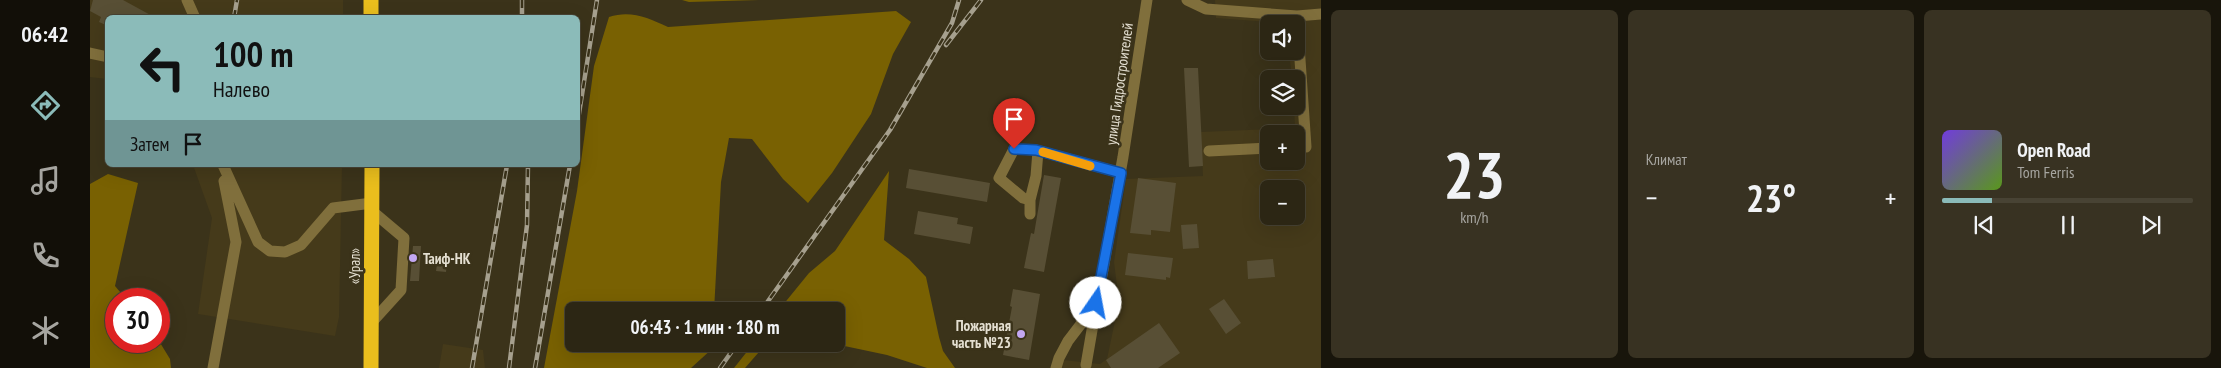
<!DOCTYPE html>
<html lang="ru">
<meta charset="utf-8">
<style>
body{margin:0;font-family:"PT Sans Narrow",sans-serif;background:#383222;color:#f1f3f6;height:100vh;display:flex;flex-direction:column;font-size:19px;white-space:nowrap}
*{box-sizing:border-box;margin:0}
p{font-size:16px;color:#a6a5a0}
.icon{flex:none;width:28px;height:28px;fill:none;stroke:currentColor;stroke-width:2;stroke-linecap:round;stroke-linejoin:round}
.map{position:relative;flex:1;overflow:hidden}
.panel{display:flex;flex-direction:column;gap:10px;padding:10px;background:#18150b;width:900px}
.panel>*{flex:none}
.guide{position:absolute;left:15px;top:15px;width:475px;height:152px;border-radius:8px;box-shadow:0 5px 20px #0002,0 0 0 1px #484334;background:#8bbbb9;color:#111;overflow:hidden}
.fabs{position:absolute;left:1170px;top:15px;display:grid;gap:10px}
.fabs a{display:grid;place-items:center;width:45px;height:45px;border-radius:8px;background:#2c2614;box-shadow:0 5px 20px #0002,0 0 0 1px #484334;font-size:25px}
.speed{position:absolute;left:15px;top:288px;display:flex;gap:10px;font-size:25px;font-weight:700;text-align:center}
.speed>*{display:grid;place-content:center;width:65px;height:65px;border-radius:50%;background:#2c2614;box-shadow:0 5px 20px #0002,0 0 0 1px #484334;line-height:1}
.speed .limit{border:8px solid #d22;background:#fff;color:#111}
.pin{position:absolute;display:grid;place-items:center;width:42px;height:42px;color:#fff;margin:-51px -21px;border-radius:50% 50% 50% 0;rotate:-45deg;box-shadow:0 0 5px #0007}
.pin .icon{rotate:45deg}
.me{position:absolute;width:55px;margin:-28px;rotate:12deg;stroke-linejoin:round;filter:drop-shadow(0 0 4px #0008)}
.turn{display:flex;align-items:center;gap:18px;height:105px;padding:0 25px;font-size:22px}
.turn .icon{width:65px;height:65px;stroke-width:2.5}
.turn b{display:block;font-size:35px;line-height:42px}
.then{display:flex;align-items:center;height:48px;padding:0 25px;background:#0003;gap:10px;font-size:19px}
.big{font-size:38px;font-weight:700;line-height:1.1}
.panel .card{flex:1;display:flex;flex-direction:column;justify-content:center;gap:8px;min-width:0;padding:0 18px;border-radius:8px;background:#383222}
.panel .dial{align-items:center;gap:0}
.dial b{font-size:65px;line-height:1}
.song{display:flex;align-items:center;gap:15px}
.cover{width:60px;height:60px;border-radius:8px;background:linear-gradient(135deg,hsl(260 70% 55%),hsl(90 70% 35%))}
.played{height:5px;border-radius:2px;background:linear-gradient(90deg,#8bbbb9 20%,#484334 20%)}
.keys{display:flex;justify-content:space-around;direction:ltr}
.heat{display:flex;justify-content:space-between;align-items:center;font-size:28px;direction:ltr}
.panel .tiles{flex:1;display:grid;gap:10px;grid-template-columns:repeat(3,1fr)}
.trip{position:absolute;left:475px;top:302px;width:280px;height:50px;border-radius:8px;background:#2c2614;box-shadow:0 5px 20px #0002,0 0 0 1px #484334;font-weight:700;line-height:50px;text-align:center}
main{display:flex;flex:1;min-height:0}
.menu{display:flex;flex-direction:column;width:90px;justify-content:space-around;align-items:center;background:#120f08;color:#a6a5a0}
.menu .icon{width:35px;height:35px}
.menu .selected{color:#8bbbb9}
.menu b{font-size:22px;color:#f1f3f6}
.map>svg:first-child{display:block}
.built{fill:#453a1a;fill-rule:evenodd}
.forest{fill:#796102}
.building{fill:#584f35}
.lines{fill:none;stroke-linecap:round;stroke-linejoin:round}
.minor{stroke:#806f3c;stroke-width:11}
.highway{stroke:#eabe1d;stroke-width:15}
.rail-casing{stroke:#a6a08e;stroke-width:4.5}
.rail{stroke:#3b331a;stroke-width:2.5;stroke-dasharray:8;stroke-linecap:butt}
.route-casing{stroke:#114b97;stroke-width:12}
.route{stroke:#1a73e8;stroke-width:9}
.slow{stroke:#f59e0b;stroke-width:9}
.poi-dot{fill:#c3a7f2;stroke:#3b331a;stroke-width:2}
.labels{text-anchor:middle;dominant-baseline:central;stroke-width:5;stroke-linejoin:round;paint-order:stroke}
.street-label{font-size:15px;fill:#e4dfd1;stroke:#3b331a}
.poi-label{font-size:15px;font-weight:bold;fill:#e4dfd1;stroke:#3b331a;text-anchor:start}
</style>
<main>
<nav class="menu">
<b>06:42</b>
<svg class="icon selected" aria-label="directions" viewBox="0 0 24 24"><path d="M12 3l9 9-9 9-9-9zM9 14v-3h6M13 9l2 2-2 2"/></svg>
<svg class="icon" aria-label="music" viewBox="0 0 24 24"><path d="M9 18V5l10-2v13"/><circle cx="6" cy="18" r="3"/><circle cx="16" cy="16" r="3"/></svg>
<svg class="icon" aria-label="phone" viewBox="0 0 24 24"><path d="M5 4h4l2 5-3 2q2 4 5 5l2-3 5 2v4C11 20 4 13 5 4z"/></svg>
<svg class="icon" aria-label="climate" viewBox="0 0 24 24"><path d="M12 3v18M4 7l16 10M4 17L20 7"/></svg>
</nav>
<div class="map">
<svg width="1231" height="368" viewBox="0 0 1231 368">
<rect width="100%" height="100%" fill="#3b331a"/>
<!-- built -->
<path class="built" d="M0 0H253V17L18 18 17 79 0 77Z
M1125 0H1231V368H972L973 360 1010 364 1017 359 1029 302 1024 262 1036 179 1113 176 1111 132 1205 128 1204 106H1206V79H1202L1199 51H1206V24L1126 18ZM1179 134H1206V161H1179ZM1179 189H1206V216H1179Z
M103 165H252L249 317 245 336 108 314 122 218Z
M353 344 393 350 395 368H349Z"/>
<!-- forest -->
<path class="forest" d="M592 0H669L599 2Z
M806 11 821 22 803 54 781 114 742 173 718 203 693 179 662 139 639 138 631 182 624 311H484V344H623V348L601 368H454L487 191 504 66 519 17C541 10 558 18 578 27Z
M799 171 794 240 819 259 836 277 849 337 853 351 865 368H837L797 355 745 344 746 311H688L719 273 745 251Z
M18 174 48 183 25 286 36 299H26V341H69L80 359 81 368H0V184Z
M663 344H676L655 368H644Z"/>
<!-- building -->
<path class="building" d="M3 0H33L66 18H18V26L9 22 11 17 0 11Z
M1094 68H1108L1113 166 1099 167Z
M819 169 900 183 897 202 816 188Z
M954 175 971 178 954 272 934 268 941 233 944 234Z
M1048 178 1086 183 1080 232 1061 230V235L1040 233Z
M828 211 868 218 867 224 883 227 880 244 824 234Z
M1107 224 1109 248 1093 249 1091 225Z
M323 246H331L329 281H320Z
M1038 253 1083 258 1080 278 1076 277V280L1035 275Z
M348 258 357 259 356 272 346 271Z
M1183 259 1185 277 1158 279 1157 261Z
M923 289 950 294 939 360 913 355 922 307 920 306Z
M1134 299 1151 323 1136 334 1119 309Z
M1069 323 1090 353 1068 368H1021L1016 360Z"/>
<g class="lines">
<!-- minor -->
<path class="minor" d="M97 0 105 18
M1097 0 1116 9 1207 16 1231 14
M0 53 18 57
M1206 147H1216L1207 16
M1119 151 1179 148
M133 165 168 242 180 251 195 252 211 245 243 208 282 203
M940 200 946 176 948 151
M940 214V200L933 198 909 178 924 149 946 150 1031 173
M282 322 311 290 314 238 282 211
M996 365 1006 307
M123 368 146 242 134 181
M966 368 969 358 978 341 1007 303 1033 157 1057 0"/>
<!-- highway -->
<path class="highway" d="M281 0V18
M281 368 282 165"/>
<!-- rail casing -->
<g class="rail-casing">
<path id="rail" d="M432 0V18
M144 18 147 0
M856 45 891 0
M488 120 507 0
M671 311 800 130 862 23 869 0
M382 368 417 165
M419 368 437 225 438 165
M445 368 480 165
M630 368 647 344"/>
</g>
<!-- rail -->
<use href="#rail" class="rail"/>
</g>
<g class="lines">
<!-- route casing -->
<g class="route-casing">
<path id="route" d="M924 149 946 150 1031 173 1006 303"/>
</g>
<!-- route -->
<use href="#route" class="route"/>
<!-- slow -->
<path class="slow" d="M953 152 1000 166"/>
</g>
<!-- markers -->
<g class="poi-dot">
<circle cx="323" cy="258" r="5"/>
<circle cx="931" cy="334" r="5"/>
</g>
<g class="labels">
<!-- street labels -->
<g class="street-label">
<text transform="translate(1029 84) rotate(-82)">улица Гидростроителей</text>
<text transform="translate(264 266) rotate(-90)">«Урал»</text>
</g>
<!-- poi labels -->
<g class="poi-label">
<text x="333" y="258">Таиф-НК</text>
<text x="921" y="325" text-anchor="end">Пожарная<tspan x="921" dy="17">часть №23</tspan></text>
</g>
</g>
</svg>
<div class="fabs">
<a><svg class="icon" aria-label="sound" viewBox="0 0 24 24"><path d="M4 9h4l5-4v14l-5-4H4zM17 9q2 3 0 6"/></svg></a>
<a><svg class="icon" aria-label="layers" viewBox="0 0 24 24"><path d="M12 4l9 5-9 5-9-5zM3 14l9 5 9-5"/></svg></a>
<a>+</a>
<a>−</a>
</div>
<div class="speed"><div class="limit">30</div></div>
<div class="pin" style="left:924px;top:149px;background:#d93025"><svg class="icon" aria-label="arrive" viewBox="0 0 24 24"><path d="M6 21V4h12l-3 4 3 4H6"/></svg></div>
<svg class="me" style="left:1006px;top:303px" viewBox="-20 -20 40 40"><circle r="19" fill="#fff"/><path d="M0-13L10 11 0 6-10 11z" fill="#1a73e8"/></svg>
<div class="trip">06:43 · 1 мин · 180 m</div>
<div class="guide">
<div class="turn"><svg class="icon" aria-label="left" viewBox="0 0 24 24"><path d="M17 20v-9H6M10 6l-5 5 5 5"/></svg><div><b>100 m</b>Налево</div></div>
<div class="then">Затем<svg class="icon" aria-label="arrive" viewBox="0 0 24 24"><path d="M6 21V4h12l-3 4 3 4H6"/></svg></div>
</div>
</div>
<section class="panel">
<div class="tiles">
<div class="card dial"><b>23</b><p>km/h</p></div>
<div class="card"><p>Климат</p>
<div class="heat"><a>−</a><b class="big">23°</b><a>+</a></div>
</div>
<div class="card">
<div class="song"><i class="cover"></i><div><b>Open Road</b><p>Tom Ferris</p></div></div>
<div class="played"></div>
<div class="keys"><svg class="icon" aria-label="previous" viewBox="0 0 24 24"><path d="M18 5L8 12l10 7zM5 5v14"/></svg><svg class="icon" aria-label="pause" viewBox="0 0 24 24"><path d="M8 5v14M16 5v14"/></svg><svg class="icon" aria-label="next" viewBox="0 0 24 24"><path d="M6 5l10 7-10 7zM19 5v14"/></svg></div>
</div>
</div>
</section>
</main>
